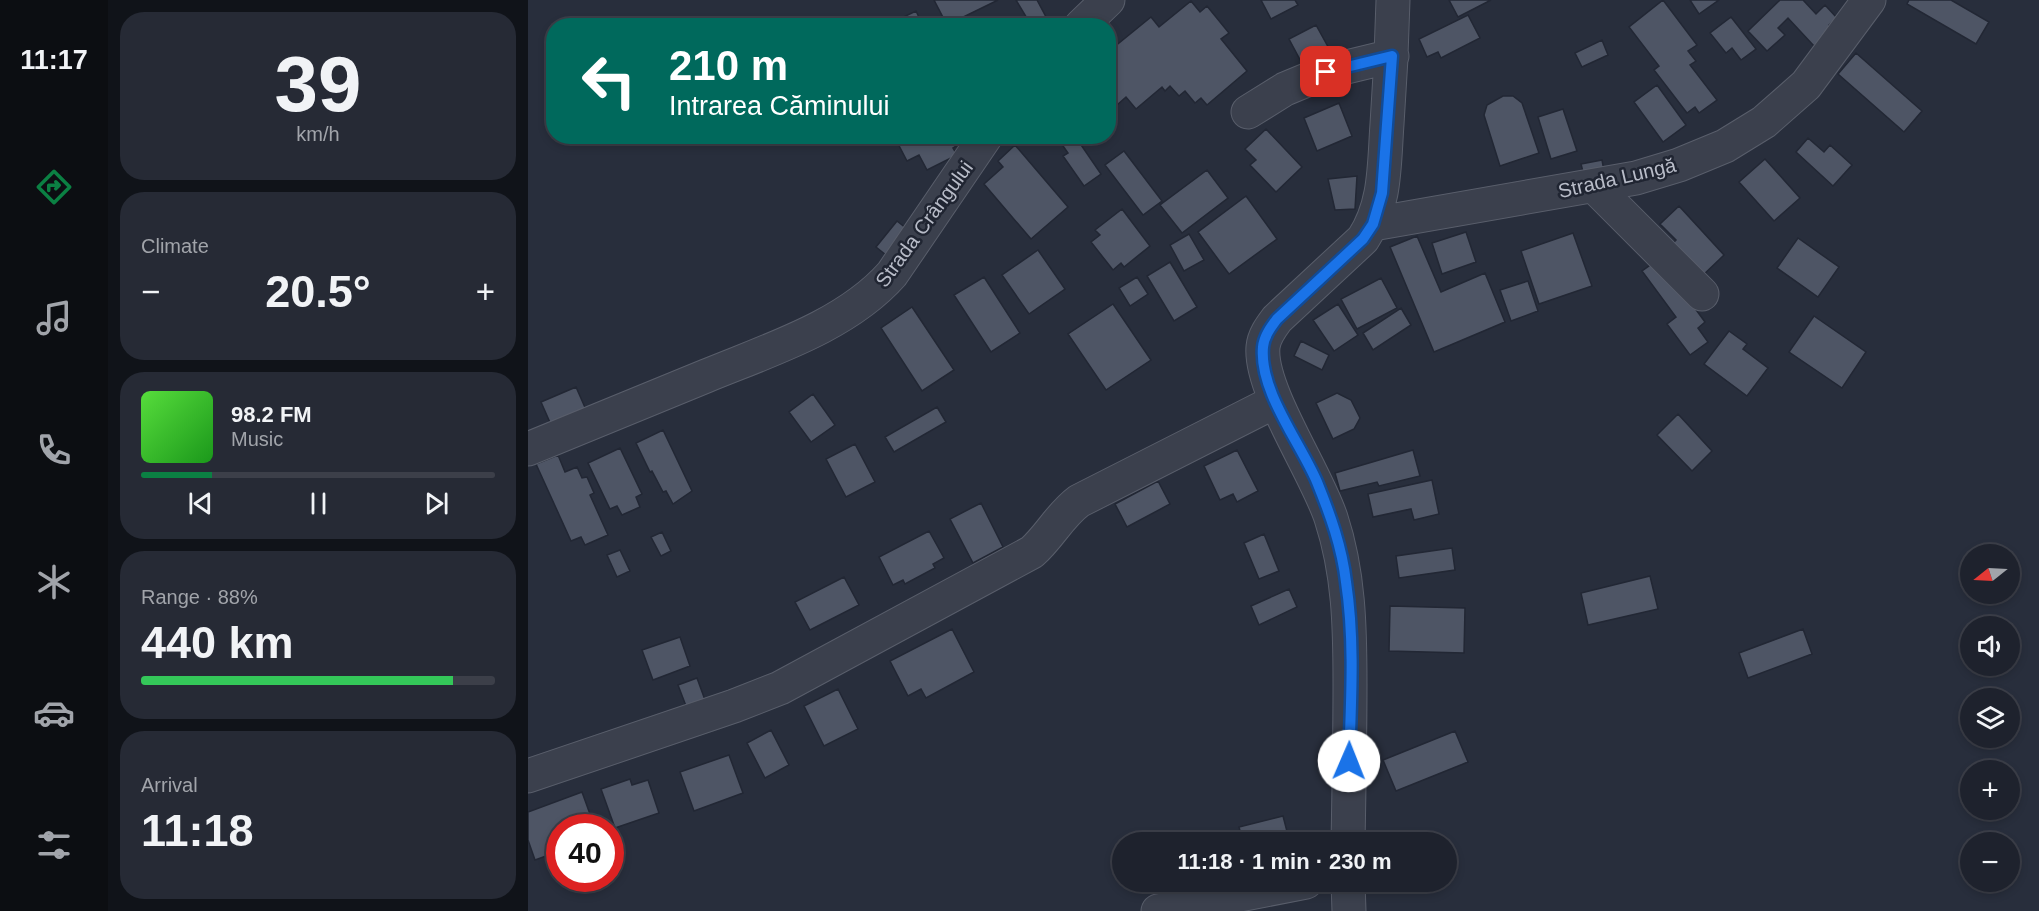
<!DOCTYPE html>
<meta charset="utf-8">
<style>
body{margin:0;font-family:Arial,sans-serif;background:#262a35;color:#f1f3f6;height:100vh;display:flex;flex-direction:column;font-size:22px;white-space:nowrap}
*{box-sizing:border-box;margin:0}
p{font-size:20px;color:#a1a4aa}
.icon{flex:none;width:33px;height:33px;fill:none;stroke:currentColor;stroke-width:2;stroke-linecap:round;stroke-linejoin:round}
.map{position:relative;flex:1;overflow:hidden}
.panel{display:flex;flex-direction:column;gap:12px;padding:12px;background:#101319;width:420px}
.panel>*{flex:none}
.banner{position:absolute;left:18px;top:18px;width:570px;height:126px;border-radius:24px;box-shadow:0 3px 9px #0003,0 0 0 2px #3c3f49;background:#00695c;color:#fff;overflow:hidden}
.needle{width:39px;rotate:252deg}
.controls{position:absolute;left:1432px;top:544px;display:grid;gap:12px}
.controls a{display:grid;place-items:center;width:60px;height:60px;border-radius:50%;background:#1e222d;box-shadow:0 3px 9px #0003,0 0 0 2px #3c3f49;font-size:30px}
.speed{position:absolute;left:18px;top:814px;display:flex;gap:12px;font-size:30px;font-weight:700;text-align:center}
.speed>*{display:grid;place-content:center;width:78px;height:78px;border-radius:50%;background:#1e222d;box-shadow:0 3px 9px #0003,0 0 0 2px #3c3f49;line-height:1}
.speed .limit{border:9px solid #d22;background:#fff;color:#111}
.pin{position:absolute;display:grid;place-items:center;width:51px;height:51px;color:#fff;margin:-26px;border-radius:12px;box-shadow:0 3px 9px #0006}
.me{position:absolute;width:66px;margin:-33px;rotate:1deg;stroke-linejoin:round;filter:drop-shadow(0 0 4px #0008)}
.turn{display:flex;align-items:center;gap:21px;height:126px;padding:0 24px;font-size:27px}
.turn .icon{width:78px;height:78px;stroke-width:2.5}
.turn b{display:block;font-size:42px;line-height:51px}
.big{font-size:45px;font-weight:700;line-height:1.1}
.panel .tile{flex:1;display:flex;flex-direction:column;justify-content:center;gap:9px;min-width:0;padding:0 21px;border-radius:24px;background:#262a35}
.panel .dial{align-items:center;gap:0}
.dial b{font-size:78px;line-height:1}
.song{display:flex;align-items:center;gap:18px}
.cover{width:72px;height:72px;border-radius:9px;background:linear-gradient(135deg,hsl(110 70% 55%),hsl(120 70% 35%))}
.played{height:6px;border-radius:3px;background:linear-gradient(90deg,#0b8043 20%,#3c3f49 20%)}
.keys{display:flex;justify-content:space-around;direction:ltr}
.heat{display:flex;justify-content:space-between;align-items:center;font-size:33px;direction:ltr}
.charge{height:9px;border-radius:4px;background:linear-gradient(90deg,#34c759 88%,#3c3f49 0)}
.trip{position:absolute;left:584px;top:832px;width:345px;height:60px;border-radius:30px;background:#1e222d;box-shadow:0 3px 9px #0003,0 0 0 2px #3c3f49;font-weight:700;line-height:60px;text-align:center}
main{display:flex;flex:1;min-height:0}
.tab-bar{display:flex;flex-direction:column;width:108px;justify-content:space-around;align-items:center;background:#0c0e12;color:#a1a4aa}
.tab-bar .icon{width:42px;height:42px}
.tab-bar .on{color:#0b8043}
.tab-bar b{font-size:27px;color:#f1f3f6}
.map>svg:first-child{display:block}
.building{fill:#4e5565;stroke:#222734;stroke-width:1.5}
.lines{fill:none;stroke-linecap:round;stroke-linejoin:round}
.minor-casing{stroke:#595e6b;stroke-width:35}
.minor{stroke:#3b404d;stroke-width:33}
.route-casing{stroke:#114b97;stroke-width:15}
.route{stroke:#1a73e8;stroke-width:10}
.labels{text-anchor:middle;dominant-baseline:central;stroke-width:5;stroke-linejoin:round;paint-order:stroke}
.street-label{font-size:20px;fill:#b8bcc8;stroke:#202532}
</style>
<main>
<nav class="tab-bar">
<b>11:17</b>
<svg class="icon on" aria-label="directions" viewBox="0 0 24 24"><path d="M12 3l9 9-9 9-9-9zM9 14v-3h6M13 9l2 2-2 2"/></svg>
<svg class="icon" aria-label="music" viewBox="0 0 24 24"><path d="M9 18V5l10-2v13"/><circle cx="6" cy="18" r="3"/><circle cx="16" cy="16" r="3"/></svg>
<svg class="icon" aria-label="phone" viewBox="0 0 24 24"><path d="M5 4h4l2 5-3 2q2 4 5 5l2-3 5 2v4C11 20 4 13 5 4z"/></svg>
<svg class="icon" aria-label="climate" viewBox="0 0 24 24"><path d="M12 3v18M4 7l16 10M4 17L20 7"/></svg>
<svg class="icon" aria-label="car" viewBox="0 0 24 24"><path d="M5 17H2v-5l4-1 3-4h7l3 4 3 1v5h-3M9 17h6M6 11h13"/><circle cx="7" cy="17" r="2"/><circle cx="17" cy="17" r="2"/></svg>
<svg class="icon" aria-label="filters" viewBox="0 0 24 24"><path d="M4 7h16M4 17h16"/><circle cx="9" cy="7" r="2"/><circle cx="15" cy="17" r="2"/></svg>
</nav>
<section class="panel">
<div class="tile dial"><b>39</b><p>km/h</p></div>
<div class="tile"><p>Climate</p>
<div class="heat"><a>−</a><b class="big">20.5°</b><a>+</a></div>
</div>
<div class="tile">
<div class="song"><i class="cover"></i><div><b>98.2 FM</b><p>Music</p></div></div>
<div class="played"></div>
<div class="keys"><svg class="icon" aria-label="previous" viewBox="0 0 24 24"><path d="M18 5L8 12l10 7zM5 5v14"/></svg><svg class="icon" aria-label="pause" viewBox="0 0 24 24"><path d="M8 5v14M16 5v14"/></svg><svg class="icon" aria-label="next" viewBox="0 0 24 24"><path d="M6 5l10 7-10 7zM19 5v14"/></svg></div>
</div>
<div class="tile"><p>Range · 88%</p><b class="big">440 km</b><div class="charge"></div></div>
<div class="tile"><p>Arrival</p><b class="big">11:18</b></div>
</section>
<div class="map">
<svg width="1511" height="911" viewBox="0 0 1511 911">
<rect width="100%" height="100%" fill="#282e3c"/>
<!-- building -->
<path class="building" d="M406 0H470L419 25Z
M488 0H509L518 17 503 25Z
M733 0H767L770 5 743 19Z
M921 0H963L930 17Z
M1135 0 1169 45 1160 51 1168 61 1162 65 1189 100 1171 113 1167 107 1159 113 1126 70 1131 66 1101 27Z
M1162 0H1191L1171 14Z
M1252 0H1275L1288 14 1297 5 1309 18 1301 25 1304 29 1286 46 1260 18 1250 28 1257 35 1239 51 1220 31Z
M1381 0H1423L1461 22 1448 44 1379 4Z
M663 1 672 12 679 6 701 33 693 39 719 71 679 105 673 98 667 103 657 91 651 96 642 86 637 91 634 87 608 109 598 97 589 105 580 95V52L623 17 631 27Z
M388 11 395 26H369L367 21Z
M940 15 952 38 913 58 910 52 899 57 891 39Z
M1203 17 1228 49 1213 60 1204 48 1198 53 1182 33Z
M788 25 804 54 777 69 761 39Z
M1074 40 1080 55 1054 67 1047 53Z
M1328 53 1394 111 1376 132 1310 74Z
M1129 85 1158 125 1135 142 1106 102Z
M975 96H985L994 103 1011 153 972 166 956 115 959 105Z
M811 103 824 136 789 151 776 118Z
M1035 109 1049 151 1023 159 1010 117Z
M738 129 774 167 748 192 722 165 728 160 717 149Z
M366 136H426L430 145 425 148 429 155 399 170 391 155 379 161Z
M528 136H547L573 174 556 186 535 156 540 153Z
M1280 138 1296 152 1302 145 1324 165 1305 186 1268 152Z
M487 145 540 207 503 239 456 184 475 167 470 161Z
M596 151 634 201 615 215 577 165Z
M1237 159 1272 198 1246 221 1211 182Z
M1074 160 1077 176 1057 180 1053 164Z
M679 170 700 198 654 233 632 205Z
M829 176 827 209 807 210 800 179Z
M718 196 749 239 701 274 670 232Z
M1151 206 1196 255 1171 279 1141 247 1148 240 1132 224Z
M594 209 622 246 596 267 593 263 585 270 563 242 572 235 567 230Z
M369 221 379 229 358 255 348 247Z
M938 232 948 262 914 274 904 243Z
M1045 233 1064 286 1011 304 993 251Z
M661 234 676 260 656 271 642 245Z
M889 236 913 292 957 273 977 322 906 352 862 247Z
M1270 238 1311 267 1290 297 1249 268Z
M510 250 537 289 501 314 474 275Z
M1131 259 1177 322 1170 328 1180 342 1162 355 1139 324 1148 317 1114 271Z
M642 262 669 307 646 321 619 276Z
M456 277 492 333 463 352 426 295Z
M609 277 620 294 602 306 591 288Z
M853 278 869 308 829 329 813 299Z
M1000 281 1010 311 983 321 972 290Z
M585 304 623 360 578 390 540 334Z
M810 304 830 335 806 351 785 320Z
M384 307 426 370 394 391 353 328Z
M873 308 883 325 845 350 835 333Z
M1286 316 1338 352 1314 388 1261 352Z
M1201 331 1219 344 1215 349 1240 368 1219 396 1176 364Z
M773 341 801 355 794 370 766 356Z
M48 387 59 412 24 427 13 402Z
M809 393 823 400 832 418 826 429 805 439 788 403Z
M285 394 307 425 283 442 261 412Z
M409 407 418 422 366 452 357 437Z
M1150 414 1184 451 1164 471 1129 435Z
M135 430 164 491 145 504 138 491 135 492 124 471 122 472 108 443Z
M327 444 347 482 318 497 298 459Z
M92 448 114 494 108 497 112 507 94 515 89 506 82 509 60 463Z
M709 450 730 491 709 502 705 494 692 500 676 466Z
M885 450 892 476 851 486 849 482 812 491 807 473Z
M30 455 37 472 49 467 54 478 59 477 66 493 62 495 80 535 57 545 53 537 43 541 8 464Z
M904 480 911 514 886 520 883 509 845 517 840 494Z
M630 481 642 504 599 527 587 504Z
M453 503 475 547 445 563 422 519Z
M401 531 416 558 405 564 407 568 377 584 375 580 365 585 351 557Z
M134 532 143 551 133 556 123 537Z
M736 534 751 571 731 579 716 543Z
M924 548 927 570 871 578 868 556Z
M92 550 102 571 89 577 79 555Z
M1122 576 1130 609 1060 625 1053 593Z
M316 577 331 605 282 630 267 602Z
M761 589 769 607 731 625 723 606Z
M862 606 937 608 936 653 861 651Z
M424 629 446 672 398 698 393 689 380 696 362 661Z
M1275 629 1284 654 1220 678 1211 653Z
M152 637 162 666 125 680 114 650Z
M169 678 177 700 158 706 150 685Z
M310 689 330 729 296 746 276 706Z
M243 730 261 765 237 778 219 743Z
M927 731 940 762 868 791 855 760Z
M201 755 215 793 166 811 152 772Z
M102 779 104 785 120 780 131 813 87 828 73 789Z
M54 792 67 828H32V851L7 860 0 840V812Z
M755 816 762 843H715L711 827Z"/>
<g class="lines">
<!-- minor casing -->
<g class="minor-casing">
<path id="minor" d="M553 26 580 0
M720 112 757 89 798 72 864 56
M1067 187 1174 294
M845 224 1108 178 1151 165 1197 146 1236 122 1278 85 1341 0
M0 449C59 425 118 401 178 376 241 350 318 326 364 274L458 136
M0 776 206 706 252 688 504 552C522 536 532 515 551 501L748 401
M820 843C821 790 822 737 822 684 822 627 821 573 803 518 788 472 731 389 735 347 736 336 743 327 749 319L835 239C858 204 856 165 859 124 862 83 864 42 865 0
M820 882 821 911
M630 911 778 882"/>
</g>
<!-- minor -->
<use href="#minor" class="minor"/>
</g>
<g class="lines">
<!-- route casing -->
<g class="route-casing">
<path id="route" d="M798 72 864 56 854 193 845 224 835 239 749 319C743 327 736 336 735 347 731 391 772 442 789 482 802 514 814 547 818 582 827 641 823 702 821 761"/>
</g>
<!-- route -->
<use href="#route" class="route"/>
</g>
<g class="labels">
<!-- street labels -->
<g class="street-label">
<text transform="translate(1089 178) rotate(-13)">Strada Lungă</text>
<text transform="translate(396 224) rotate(-54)">Strada Crângului</text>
</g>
</g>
</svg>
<div class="controls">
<a><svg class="needle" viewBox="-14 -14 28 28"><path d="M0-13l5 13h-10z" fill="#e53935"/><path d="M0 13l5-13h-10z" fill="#a1a4aa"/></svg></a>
<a><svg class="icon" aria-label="sound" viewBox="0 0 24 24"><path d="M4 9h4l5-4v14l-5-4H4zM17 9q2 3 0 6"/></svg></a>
<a><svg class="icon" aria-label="layers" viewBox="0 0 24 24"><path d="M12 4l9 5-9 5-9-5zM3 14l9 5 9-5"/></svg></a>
<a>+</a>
<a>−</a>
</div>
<div class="speed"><div class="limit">40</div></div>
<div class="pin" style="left:798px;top:72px;background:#d93025"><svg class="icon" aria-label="arrive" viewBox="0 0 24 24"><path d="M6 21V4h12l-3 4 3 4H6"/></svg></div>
<svg class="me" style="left:821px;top:761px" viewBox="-20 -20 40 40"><circle r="19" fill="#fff"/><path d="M0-13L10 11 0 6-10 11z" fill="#1a73e8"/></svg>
<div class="trip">11:18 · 1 min · 230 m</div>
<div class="banner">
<div class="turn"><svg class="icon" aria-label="left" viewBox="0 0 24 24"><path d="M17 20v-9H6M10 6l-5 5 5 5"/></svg><div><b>210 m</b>Intrarea Căminului</div></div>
</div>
</div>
</main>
